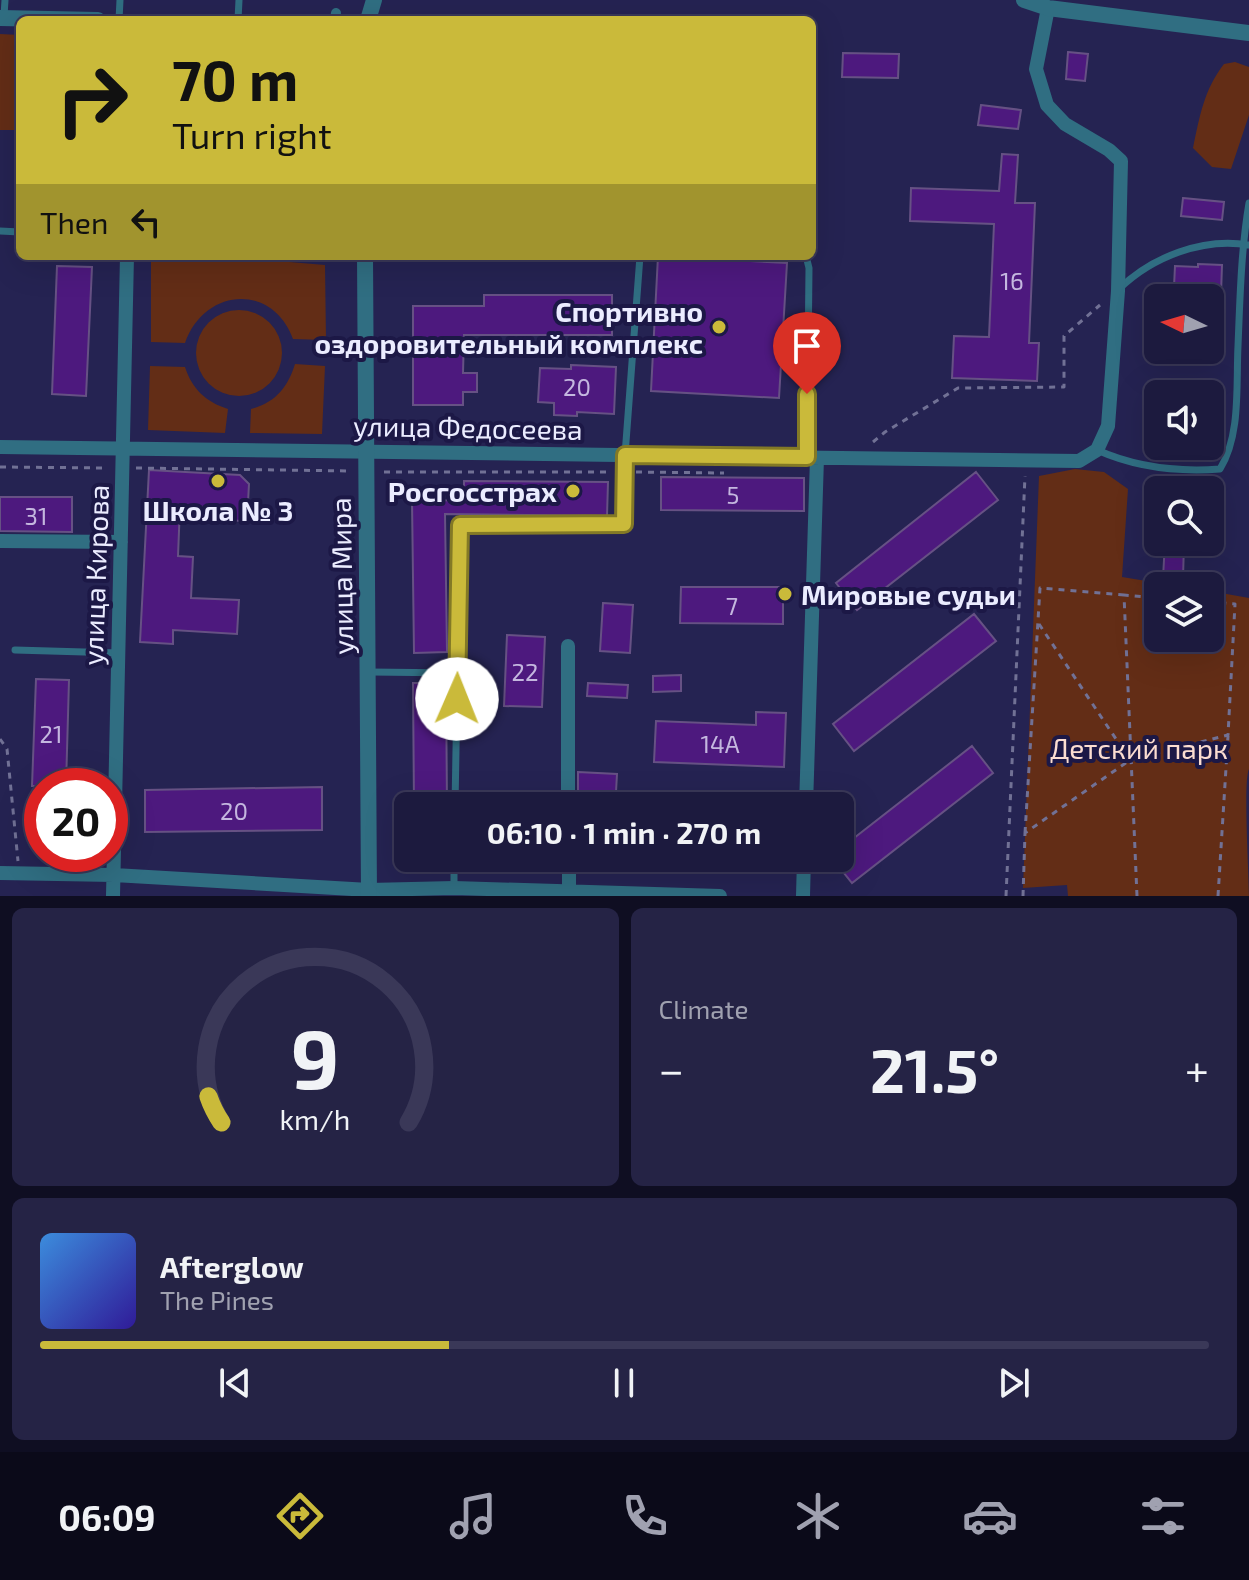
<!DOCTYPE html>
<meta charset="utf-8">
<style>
body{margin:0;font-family:"Exo 2",sans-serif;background:#252345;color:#f1f3f6;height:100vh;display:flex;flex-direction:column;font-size:30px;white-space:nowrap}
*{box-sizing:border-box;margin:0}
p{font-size:26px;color:#a0a1b0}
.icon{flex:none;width:44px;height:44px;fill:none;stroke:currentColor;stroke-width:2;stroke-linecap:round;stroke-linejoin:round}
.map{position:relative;height:896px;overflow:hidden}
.panel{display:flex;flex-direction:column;gap:12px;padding:12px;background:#0f0e22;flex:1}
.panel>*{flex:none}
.top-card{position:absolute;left:16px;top:16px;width:800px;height:244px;border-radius:12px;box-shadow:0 8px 32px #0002,0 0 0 2px #3a3858;background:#caba3a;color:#111;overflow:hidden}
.needle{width:52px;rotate:275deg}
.tools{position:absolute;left:1144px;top:284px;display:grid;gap:16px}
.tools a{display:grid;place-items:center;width:80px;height:80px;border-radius:12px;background:#1c1a3e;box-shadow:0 8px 32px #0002,0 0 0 2px #3a3858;font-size:40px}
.speed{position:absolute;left:24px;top:768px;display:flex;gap:16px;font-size:40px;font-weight:700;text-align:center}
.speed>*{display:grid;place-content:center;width:104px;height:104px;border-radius:50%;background:#1c1a3e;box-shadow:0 8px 32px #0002,0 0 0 2px #3a3858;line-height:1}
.speed .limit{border:12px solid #d22;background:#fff;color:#111}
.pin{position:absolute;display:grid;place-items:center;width:68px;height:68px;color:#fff;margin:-82px -34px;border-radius:50% 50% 50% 0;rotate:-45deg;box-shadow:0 0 8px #0007}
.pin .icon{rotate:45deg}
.me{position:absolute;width:88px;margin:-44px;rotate:1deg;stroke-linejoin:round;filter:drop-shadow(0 0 6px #0008)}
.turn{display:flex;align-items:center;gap:28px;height:168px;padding:0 24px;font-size:36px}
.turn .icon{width:104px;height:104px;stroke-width:2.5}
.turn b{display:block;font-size:56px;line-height:68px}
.then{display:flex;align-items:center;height:76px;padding:0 24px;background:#0003;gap:16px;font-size:30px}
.big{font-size:60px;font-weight:700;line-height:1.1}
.panel .tile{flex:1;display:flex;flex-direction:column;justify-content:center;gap:12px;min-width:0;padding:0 28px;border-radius:12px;background:#252345}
.panel .dial{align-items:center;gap:0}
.dial svg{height:208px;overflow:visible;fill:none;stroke:#3a3858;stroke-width:7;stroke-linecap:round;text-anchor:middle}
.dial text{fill:#f1f3f6;stroke:none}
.song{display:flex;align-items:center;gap:24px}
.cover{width:96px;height:96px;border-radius:12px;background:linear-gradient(135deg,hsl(210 70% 55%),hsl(250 70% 35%))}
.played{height:8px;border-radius:4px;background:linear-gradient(90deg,#caba3a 35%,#3a3858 35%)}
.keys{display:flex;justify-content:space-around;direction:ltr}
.heat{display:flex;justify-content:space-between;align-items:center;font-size:44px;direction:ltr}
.panel .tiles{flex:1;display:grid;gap:12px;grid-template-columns:1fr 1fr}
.tile:last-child{grid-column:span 2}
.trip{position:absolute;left:394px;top:792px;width:460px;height:80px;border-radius:12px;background:#1c1a3e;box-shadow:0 8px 32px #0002,0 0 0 2px #3a3858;font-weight:700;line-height:80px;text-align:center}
.tab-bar{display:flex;height:128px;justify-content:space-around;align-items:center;background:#0b0a19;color:#a0a1b0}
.tab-bar .icon{width:56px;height:56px}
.tab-bar .on{color:#caba3a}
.tab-bar b{font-size:36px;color:#f1f3f6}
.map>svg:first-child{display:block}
.green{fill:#632d16}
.building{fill:#4d197e;stroke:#665184;stroke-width:2}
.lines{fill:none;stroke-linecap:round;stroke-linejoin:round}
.path{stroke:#717195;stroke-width:3;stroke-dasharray:6 6;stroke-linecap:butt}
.service{stroke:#306e82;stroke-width:7}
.pedestrian{stroke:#306e82;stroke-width:10}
.minor{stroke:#306e82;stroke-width:14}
.tertiary{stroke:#306e82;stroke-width:16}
.route-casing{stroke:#837926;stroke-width:20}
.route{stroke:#caba3a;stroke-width:14}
.poi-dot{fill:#caba3a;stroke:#1c1846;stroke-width:3}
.labels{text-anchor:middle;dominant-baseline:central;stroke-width:8;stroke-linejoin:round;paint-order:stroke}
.number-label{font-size:24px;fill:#c4b7df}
.poi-label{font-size:28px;font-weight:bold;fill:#ebecff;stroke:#1c1846;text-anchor:end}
.street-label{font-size:28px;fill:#ebecff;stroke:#1c1846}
.park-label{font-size:28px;fill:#fbddd1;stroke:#1c1846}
</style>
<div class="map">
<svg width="1249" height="896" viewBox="0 0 1249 896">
<rect width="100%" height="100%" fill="#252352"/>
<!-- green -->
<path class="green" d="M0 34 20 35V130H0Z
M1235 62 1249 67V115L1231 169 1212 167 1193 148C1200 115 1204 90 1224 64Z
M151 256H218L325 265 326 340 293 339C272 282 204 288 185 343L151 342Z
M196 353a43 43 0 1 1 86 0a43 43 0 1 1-86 0Z
M295 364 325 366 322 434 250 433 251 409C275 403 288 387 295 364Z
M150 366 185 367C192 389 206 402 228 409L225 433 148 430Z
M1075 469 1104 472 1128 489 1122 577 1177 586H1158V638H1210V591L1249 598V769C1243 780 1249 875 1249 896H1068L1067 885 1023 888 1039 476Z"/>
<!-- building -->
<path class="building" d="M1068 52 1088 54 1085 81 1066 79Z
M843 53 899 54 898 78 842 77Z
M981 105 1021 110 1018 129 978 125Z
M1002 154 1018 155 1015 203H1035L1029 343H1039L1037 381 952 378 954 336 989 337 994 224 910 221 911 188 999 191Z
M1183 198 1224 202 1222 220 1181 216Z
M658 256 787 263 779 398 651 391Z
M1198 264 1222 265 1221 294 1174 287 1175 266 1198 267Z
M57 266 92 267 86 396 52 394Z
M484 295H612V335H464L463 373H477V392H463V405H413V306H484Z
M571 365 616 367 614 414 577 412V416L554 415V403L538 402 540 368 571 369Z
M149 470 240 475 249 484 247 521 216 520V508L180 506 178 556 193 557 191 598 239 600 237 634 173 630V644L140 642Z
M976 472 998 500 857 610 836 583Z
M661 477 804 478V511L661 510Z
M464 481 608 482 607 516 445 514 447 652 414 653 412 501 464 500Z
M0 497H72V532L0 531Z
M1165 542H1184L1183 579 1163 578Z
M681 587H783V624L680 623Z
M603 603 633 605 630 653 600 651Z
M974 614 996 641 854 751 833 724Z
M507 635 545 637 542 707 504 706Z
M681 675V691L653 692V676Z
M36 679 69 680 66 786H32Z
M413 683H446L447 806H414Z
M588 683 628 685 627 698 587 696Z
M756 712 786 713 784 767 654 762 656 721 756 725Z
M972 746 993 773 852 883 832 858H840V849Z
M578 772 617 774 616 792 674 795V806H578Z
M322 787V830L145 832V790Z"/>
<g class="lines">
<!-- path -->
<path class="path" d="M873 442 885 432 958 388 1064 387V336L1100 305
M0 467 108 468
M136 468 352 471
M384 472H612
M636 472 724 473
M1039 624 1130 760
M0 739 7 749 18 861
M1025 833 1040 588 1124 595
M1006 896 1025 476
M1023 896 1025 833 1130 760 1228 735 1235 604 1210 602
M1137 896 1124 595 1158 598
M1218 896 1228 736"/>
<!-- service -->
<path class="service" d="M4 16 5 0
M119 20 120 0
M238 20 239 0
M0 231 20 232
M806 256 809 268 807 457
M1119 289C1152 257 1203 237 1249 245
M1097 450C1135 467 1179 472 1220 469 1241 435 1236 385 1238 346 1240 298 1241 250 1249 203
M15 650 119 653
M370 672 458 673
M455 806 460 525 624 524 625 455 640 256
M454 888V858"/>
<!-- pedestrian -->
<path class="pedestrian" d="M335 20 336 13"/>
<!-- minor -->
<path class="minor" d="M0 447 1079 461 1097 450 1108 426 1118 291 1121 161 1109 150 1065 124 1047 105 1036 69 1048 8
M0 541 121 542
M568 646V806
M806 806 817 458
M569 858V890
M0 873 114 875 369 890 454 888 720 896
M113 896 127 256
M803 896 804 858"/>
<!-- tertiary -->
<path class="tertiary" d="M1024 0 1048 8 1249 33
M0 18 98 20
M368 20 374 0
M365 256 369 896"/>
</g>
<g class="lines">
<!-- route casing -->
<g class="route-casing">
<path id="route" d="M457 699 460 525 624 524 625 455 807 457V394"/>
</g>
<!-- route -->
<use href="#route" class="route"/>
</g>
<!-- markers -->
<g class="poi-dot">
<circle cx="719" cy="327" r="8"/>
<circle cx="218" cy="481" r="8"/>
<circle cx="573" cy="491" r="8"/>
<circle cx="785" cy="594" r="8"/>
</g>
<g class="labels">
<!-- number labels -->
<g class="number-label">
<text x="1012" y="280">16</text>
<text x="577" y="386">20</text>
<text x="733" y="494">5</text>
<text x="36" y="515">31</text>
<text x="732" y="605">7</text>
<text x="525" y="671">22</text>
<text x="51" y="733">21</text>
<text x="720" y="743">14А</text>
<text x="234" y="810">20</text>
</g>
<!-- poi labels -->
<g class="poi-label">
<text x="703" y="311">Спортивно<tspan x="703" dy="32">оздоровительный комплекс</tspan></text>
<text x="557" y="491">Росгосстрах</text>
<text x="218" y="510" text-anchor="middle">Школа № 3</text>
<text x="801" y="594" text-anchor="start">Мировые судьи</text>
</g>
<!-- street labels -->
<g class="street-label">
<text transform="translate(468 427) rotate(1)">улица Федосеева</text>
<text transform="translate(95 575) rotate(-88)">улица Кирова</text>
<text transform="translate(341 576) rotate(-91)">улица Мира</text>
</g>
<!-- park labels -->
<g class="park-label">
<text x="1139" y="748">Детский парк</text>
</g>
</g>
</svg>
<div class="tools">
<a><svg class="needle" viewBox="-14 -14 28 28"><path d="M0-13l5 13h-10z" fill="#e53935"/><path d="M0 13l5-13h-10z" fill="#a0a1b0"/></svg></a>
<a><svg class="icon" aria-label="sound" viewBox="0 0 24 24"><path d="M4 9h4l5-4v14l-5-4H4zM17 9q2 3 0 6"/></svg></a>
<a><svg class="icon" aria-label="search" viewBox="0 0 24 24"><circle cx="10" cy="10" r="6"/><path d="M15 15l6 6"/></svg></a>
<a><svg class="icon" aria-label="layers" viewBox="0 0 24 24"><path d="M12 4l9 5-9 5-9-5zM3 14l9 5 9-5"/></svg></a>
</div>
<div class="speed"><div class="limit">20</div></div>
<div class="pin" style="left:807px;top:394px;background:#d93025"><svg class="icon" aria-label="arrive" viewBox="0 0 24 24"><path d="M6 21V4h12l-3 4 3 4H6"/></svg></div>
<svg class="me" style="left:457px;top:699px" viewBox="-20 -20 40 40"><circle r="19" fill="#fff"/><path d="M0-13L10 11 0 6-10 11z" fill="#caba3a"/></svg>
<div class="trip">06:10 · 1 min · 270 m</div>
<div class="top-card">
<div class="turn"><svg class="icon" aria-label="right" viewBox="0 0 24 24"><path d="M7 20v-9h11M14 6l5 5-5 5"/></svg><div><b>70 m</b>Turn right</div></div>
<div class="then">Then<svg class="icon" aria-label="left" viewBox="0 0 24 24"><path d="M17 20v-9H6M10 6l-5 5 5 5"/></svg></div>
</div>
</div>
<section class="panel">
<div class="tiles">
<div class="tile dial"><svg viewBox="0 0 100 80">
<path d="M14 69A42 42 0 1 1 86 69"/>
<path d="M14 69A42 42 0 0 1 9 59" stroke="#caba3a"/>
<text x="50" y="56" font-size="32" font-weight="700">9</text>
<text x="50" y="72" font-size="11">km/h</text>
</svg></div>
<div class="tile"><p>Climate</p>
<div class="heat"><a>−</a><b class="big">21.5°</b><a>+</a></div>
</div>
<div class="tile">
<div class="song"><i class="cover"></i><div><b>Afterglow</b><p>The Pines</p></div></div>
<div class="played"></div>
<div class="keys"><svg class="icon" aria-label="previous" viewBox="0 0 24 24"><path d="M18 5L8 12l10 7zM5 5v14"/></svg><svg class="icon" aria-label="pause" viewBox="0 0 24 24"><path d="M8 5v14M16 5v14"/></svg><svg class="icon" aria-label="next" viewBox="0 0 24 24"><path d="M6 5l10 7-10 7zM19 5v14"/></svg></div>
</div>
</div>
</section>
<nav class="tab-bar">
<b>06:09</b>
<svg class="icon on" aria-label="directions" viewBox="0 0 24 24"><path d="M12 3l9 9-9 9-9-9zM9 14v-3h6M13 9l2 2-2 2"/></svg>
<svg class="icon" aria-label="music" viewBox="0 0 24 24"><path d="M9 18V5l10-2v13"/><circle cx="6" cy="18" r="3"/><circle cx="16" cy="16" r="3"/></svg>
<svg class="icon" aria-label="phone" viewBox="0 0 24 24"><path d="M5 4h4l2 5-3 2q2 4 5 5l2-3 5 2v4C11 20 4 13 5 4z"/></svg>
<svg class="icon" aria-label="climate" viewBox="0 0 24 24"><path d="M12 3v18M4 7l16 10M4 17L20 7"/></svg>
<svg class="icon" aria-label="car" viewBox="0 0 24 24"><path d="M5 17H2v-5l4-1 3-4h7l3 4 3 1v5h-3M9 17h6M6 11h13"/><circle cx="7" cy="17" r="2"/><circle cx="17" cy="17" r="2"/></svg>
<svg class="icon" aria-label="filters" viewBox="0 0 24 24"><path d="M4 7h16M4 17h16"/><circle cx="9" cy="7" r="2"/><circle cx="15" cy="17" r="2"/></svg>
</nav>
